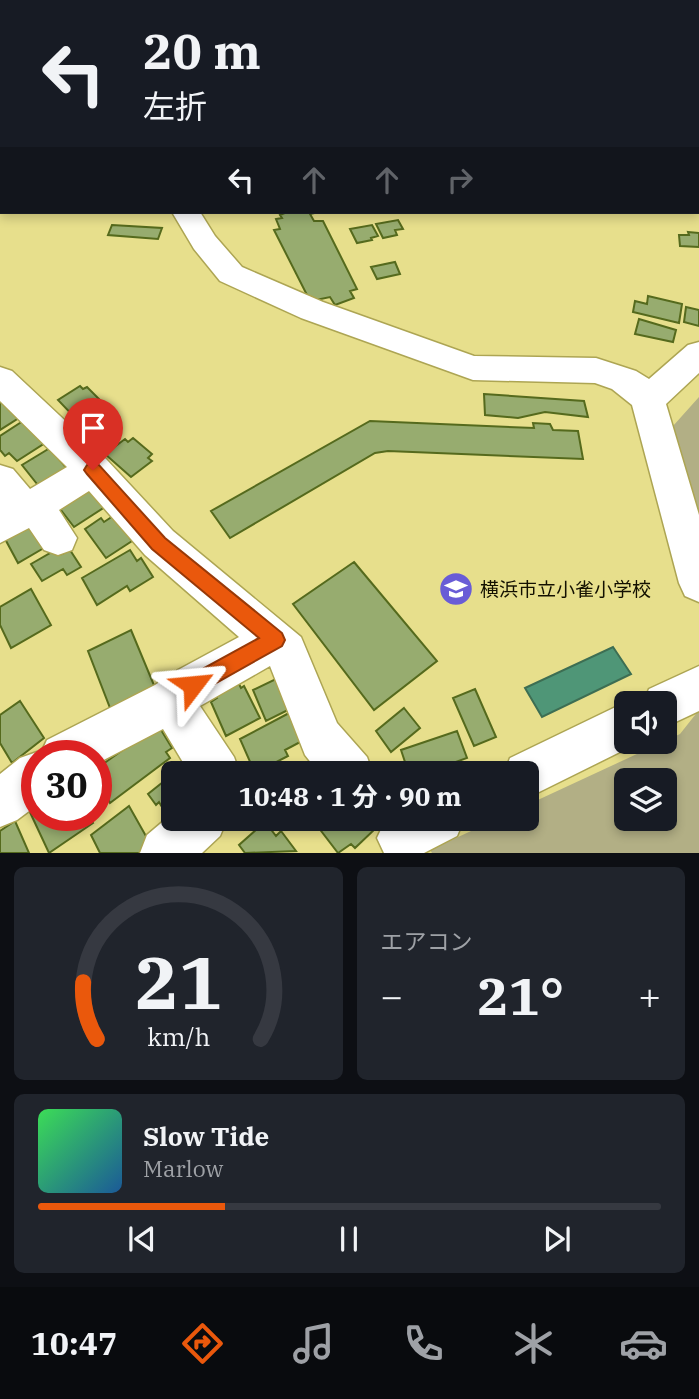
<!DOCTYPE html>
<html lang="ja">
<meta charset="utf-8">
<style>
body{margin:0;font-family:"IBM Plex Serif","Noto Sans JP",serif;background:#20242c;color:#f1f3f6;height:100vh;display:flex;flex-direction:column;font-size:26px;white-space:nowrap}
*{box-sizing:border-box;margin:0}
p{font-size:23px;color:#9ea1a6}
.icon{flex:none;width:38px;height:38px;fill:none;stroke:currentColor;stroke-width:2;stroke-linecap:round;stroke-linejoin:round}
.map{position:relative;height:853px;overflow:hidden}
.side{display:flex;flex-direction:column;gap:14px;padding:14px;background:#0d0f14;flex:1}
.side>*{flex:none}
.banner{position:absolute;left:0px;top:0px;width:700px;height:214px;box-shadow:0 4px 10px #0003;background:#171b24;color:#f1f3f6;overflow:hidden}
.tools{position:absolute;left:614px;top:691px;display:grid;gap:14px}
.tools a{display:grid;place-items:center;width:63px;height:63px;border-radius:10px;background:#171b24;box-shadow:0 4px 10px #0003;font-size:35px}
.speed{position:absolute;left:21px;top:740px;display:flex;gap:14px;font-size:35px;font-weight:700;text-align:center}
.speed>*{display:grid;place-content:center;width:91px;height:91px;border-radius:50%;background:#171b24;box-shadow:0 4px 10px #0003;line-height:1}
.speed .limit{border:10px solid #d22;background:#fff;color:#111}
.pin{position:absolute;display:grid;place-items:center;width:60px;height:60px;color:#fff;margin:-72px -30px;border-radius:50% 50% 50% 0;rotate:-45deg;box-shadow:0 0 7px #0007}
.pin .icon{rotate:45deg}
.me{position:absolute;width:77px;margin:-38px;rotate:61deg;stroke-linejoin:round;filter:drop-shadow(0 0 5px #0008)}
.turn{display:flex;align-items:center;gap:24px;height:147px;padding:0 28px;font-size:32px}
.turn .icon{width:91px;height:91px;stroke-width:2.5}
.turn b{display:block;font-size:49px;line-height:60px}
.lanes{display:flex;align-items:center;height:66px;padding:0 28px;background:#0003;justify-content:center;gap:35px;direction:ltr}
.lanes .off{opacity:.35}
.big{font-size:52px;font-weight:700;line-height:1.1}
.side .tile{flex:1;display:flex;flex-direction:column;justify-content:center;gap:10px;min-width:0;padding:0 24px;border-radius:10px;background:#20242c}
.side .dial{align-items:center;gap:0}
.dial svg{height:182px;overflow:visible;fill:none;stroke:#363941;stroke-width:7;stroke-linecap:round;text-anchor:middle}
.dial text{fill:#f1f3f6;stroke:none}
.song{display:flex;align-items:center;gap:21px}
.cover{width:84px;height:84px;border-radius:10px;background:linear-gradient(135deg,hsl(130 70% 55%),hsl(210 70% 35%))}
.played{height:7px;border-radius:4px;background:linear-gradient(90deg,#ea580c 30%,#363941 30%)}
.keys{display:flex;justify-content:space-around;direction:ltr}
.heat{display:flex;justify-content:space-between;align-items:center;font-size:38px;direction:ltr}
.side .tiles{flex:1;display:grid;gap:14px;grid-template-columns:1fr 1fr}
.tile:last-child{grid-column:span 2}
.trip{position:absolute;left:161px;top:761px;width:378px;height:70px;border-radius:10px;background:#171b24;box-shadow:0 4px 10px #0003;font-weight:700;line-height:70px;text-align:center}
.menu{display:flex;height:112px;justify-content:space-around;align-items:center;background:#090b0e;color:#9ea1a6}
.menu .icon{width:49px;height:49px}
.menu .current{color:#ea580c}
.menu b{font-size:32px;color:#f1f3f6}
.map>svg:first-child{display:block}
.green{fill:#b2af85;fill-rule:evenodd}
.water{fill:#4f9677;stroke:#3d6e53;stroke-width:2}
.building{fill:#97ac6f;stroke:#556a1d;stroke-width:2}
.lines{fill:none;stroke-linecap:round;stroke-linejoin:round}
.minor-casing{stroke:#ada553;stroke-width:3}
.minor{fill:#fff;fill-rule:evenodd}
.route{fill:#ea580c;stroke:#983908;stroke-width:2}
.labels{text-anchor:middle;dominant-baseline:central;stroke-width:7;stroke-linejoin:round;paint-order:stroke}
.poi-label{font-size:19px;fill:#131000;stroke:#e7df8c;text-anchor:start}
</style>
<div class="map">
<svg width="699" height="853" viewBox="0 0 699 853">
<rect width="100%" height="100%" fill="#e7df8c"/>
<!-- green -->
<path class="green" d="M699 397V512L673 426Z
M699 710V853H432L430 850 497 819H527V805L680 734ZM626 780H665V819H626Z"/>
<!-- water -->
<path class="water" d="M613 647 631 674 542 717 525 688Z"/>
<!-- building -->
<path class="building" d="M287 212H319L310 214 314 221H323L357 289 350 291 354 298 335 305 330 297 316 300 308 297 274 230 280 229 276 219 282 218 280 215Z
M398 220 403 229 395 230 397 235 383 238 376 224Z
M112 225 162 228 158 239 108 235Z
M372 225 378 236 371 238 372 240 357 243 350 229Z
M688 232 699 233V247L680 246 679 235H689Z
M395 262 400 274 377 279 371 267Z
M648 296 682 304 679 323 633 312 635 301 647 304Z
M686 307 699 310V326L684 322Z
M639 319 676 330 673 342 635 334Z
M80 386 83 389 87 387 105 405 79 422 58 400Z
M484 394 584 401 588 417 545 412 518 418 485 415Z
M0 400 22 416 0 430Z
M23 421 45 443 17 461 9 453 5 456 0 450V436Z
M370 421 534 428 533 423 550 424 553 430 578 431 583 459 388 451 375 453 230 538 211 511Z
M133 438 152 454 148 458 152 461 131 477 105 454 125 439 128 442Z
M50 448 69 471 41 489 22 465Z
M90 482 108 505 74 527 57 505Z
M113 516 132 541 106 558 85 529 101 518 104 522Z
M33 520 49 545 18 563 4 537Z
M59 548 62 554 70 550 81 567 67 575 63 569 42 581 31 564Z
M130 550 137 561 141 558 153 577 130 591 127 586 97 605 82 578Z
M354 562 437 661 374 710 293 604Z
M31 589 51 625 11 648 0 625V607Z
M131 630 156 690 112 713 88 651Z
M280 677 294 707 266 721 253 690Z
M236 678 241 688 244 686 260 718 226 736 211 702 217 698 213 690Z
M475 689 496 737 474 746 453 698Z
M20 701 44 738 12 763 0 743V715Z
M404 708 420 728 391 752 376 731Z
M291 712 304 740 285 750 288 756 255 773 240 739Z
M158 725 172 748 166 752 170 758 110 803 98 779 108 772 103 764Z
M457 731 467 758 422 774H409L401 750Z
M173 774V819H187L175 829 159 802 156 805 148 794Z
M37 801V816H89L93 823 49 853 28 808Z
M129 806 151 845 142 853H100L91 835Z
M260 819H263L276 836 281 831 296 851 245 853 239 845 258 828 255 824Z
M312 819H367L375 829 355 848 351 844 338 853Z
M15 821 29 853H0V831Z"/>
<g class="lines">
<!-- minor casing -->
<g class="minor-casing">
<path id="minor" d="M225 0H245V2H225Z
M310 0H330L331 2H311Z
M454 0H474L475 2H455Z
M553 0H579L552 2Z
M603 0H626L627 2H604Z
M698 38H699V52H698Z
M0 126H2L0 141Z
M172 212H200L215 236 242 267 323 302 474 356 596 358 636 371 649 379 688 345 699 342V373L666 404 699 515V602L685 596 679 583 632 405 612 389 595 383 473 380 301 318 220 281 194 249Z
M0 367 12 371 106 459 173 531 301 637 337 723 367 757 373 774H320L305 755 270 666 200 706 234 757 240 774H190L163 729 96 764V756H37V805L17 820 0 827V774L20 758 37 752 41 753 47 740 155 685 178 670 239 637 145 555 89 491 59 510 77 538 72 550 58 555 44 550 29 528 0 543V465L13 469 30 489 67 467 0 401Z
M699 666V711L665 727V704H643L649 689Z
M626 702 629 704H626V742H640L527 798V774H504L510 758Z
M173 813V819H227L220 836 202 853H140L147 835Z
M388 819H464L457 836 424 853H384L377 838 385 821Z"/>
</g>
<!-- minor -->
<use href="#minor" class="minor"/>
</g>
<!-- route -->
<path class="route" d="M93 463 99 465 165 538 282 633 285 640 282 646 200 692 193 695 186 692 183 685 186 678 259 638 152 549 87 474 84 470 87 465Z"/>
<!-- icons -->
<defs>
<g id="school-disc" transform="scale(1.75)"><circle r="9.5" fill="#695cd6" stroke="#e7df8c"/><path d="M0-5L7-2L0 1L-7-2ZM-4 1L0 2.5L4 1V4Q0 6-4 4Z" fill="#fff"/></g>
</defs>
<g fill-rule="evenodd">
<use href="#school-disc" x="456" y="589"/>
</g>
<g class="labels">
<!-- poi labels -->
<g class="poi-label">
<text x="480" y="589">横浜市立小雀小学校</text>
</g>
</g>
</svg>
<div class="tools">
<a><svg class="icon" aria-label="sound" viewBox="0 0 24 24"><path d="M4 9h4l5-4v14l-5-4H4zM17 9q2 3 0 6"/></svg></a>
<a><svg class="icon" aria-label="layers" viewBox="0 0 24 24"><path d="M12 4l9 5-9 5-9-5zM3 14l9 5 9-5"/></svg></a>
</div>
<div class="speed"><div class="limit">30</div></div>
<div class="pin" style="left:93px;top:470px;background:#d93025"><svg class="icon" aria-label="arrive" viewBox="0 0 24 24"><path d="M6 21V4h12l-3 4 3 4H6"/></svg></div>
<svg class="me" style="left:193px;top:685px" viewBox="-20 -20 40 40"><path d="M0-17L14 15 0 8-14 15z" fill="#ea580c" stroke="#fff" stroke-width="4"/></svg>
<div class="trip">10:48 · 1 分 · 90 m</div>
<div class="banner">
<div class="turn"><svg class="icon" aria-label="left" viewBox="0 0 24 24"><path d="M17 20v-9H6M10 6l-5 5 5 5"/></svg><div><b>20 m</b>左折</div></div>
<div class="lanes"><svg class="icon" aria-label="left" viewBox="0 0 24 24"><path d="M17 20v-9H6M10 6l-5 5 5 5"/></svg><svg class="icon off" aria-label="ahead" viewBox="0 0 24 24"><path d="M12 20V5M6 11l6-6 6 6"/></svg><svg class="icon off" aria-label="ahead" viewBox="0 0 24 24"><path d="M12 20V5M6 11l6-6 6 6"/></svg><svg class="icon off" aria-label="right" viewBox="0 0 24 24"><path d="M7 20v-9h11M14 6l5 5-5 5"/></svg></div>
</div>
</div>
<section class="side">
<div class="tiles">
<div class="tile dial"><svg viewBox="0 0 100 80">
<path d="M14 69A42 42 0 1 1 86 69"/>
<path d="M14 69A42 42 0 0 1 8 44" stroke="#ea580c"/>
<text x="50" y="56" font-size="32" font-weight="700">21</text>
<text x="50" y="72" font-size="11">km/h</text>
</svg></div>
<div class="tile"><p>エアコン</p>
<div class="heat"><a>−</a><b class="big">21°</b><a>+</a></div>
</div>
<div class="tile">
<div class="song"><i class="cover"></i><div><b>Slow Tide</b><p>Marlow</p></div></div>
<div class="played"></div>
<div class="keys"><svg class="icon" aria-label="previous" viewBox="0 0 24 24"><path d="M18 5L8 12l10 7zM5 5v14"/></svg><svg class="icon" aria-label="pause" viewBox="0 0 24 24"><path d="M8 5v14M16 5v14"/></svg><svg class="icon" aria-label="next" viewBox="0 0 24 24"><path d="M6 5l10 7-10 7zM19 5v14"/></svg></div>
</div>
</div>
</section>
<nav class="menu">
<b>10:47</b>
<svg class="icon current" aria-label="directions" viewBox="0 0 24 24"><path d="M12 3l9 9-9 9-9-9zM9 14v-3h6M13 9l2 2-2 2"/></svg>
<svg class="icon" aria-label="music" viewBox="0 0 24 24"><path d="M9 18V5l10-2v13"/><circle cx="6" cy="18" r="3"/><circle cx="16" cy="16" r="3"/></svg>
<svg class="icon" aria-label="phone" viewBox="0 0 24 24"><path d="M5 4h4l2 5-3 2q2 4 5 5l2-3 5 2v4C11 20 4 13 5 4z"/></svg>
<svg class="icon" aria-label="climate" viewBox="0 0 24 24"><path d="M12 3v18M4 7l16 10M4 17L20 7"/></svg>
<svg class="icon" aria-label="car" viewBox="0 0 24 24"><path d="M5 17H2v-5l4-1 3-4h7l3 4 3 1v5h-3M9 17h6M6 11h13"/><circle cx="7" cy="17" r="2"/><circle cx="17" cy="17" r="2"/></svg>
</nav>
